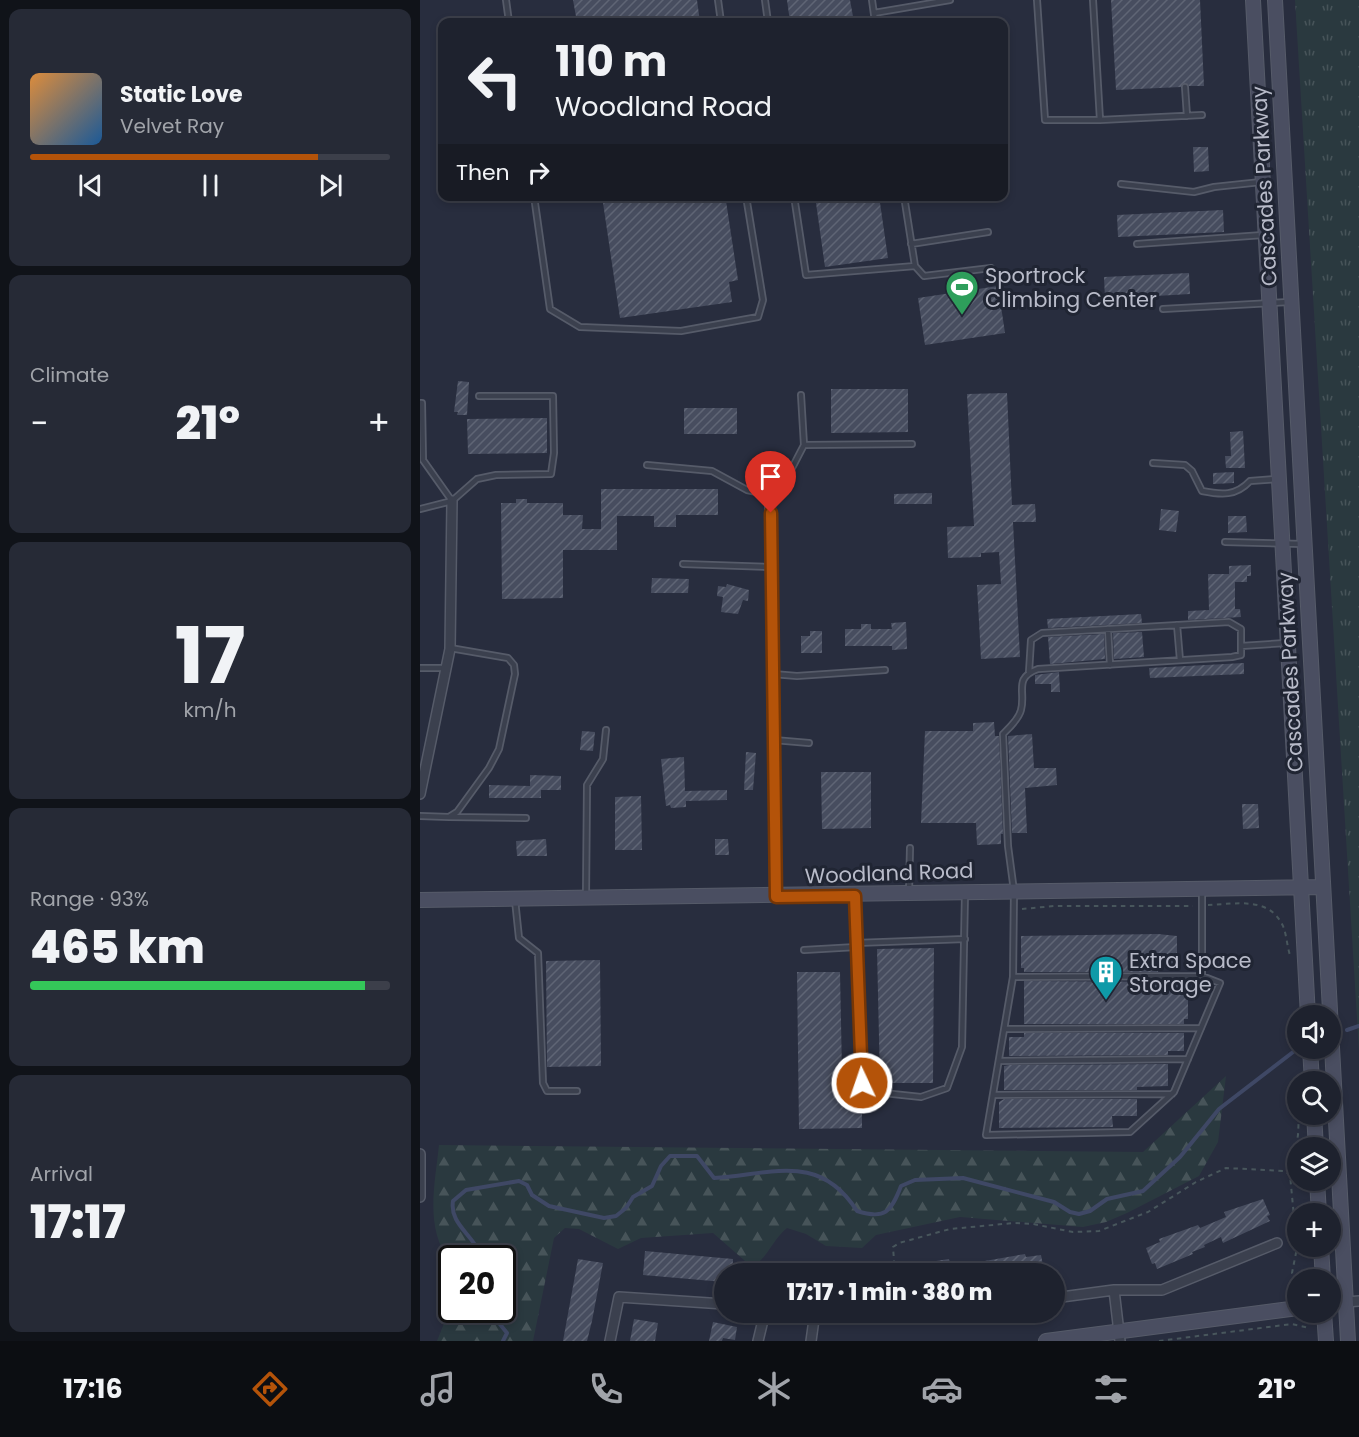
<!DOCTYPE html>
<meta charset="utf-8">
<style>
body{margin:0;font-family:Poppins,sans-serif;background:#262a36;color:#f1f3f6;height:100vh;display:flex;flex-direction:column;font-size:22px;white-space:nowrap}
*{box-sizing:border-box;margin:0}
p{font-size:20px;color:#a1a4aa}
.icon{flex:none;width:33px;height:33px;fill:none;stroke:currentColor;stroke-width:2;stroke-linecap:round;stroke-linejoin:round}
.map{position:relative;flex:1;overflow:hidden}
.sheet{display:flex;flex-direction:column;gap:9px;padding:9px;background:#101319;width:420px}
.sheet>*{flex:none}
.hud{position:absolute;left:18px;top:18px;width:570px;height:183px;border-radius:12px;box-shadow:0 3px 9px #0003,0 0 0 2px #3c3f4a;background:#1e222e;color:#f1f3f6;overflow:hidden}
.tools{position:absolute;left:867px;top:1005px;display:grid;gap:12px}
.tools a{display:grid;place-items:center;width:54px;height:54px;border-radius:50%;background:#1e222e;box-shadow:0 3px 9px #0003,0 0 0 2px #3c3f4a;font-size:30px}
.speed{position:absolute;left:18px;top:1245px;display:flex;gap:12px;font-size:30px;font-weight:700;text-align:center}
.speed>*{display:grid;place-content:center;width:78px;height:78px;border-radius:50%;background:#1e222e;box-shadow:0 3px 9px #0003,0 0 0 2px #3c3f4a;line-height:1}
.speed .limit{border:3px solid #111;border-radius:9px;background:#fff;color:#111}
.pin{position:absolute;display:grid;place-items:center;width:51px;height:51px;color:#fff;margin:-62px -26px;border-radius:50% 50% 50% 0;rotate:-45deg;box-shadow:0 0 6px #0007}
.pin .icon{rotate:45deg}
.me{position:absolute;width:66px;margin:-33px;rotate:357deg;stroke-linejoin:round;filter:drop-shadow(0 0 4px #0008)}
.turn{display:flex;align-items:center;gap:21px;height:126px;padding:0 18px;font-size:27px}
.turn .icon{width:78px;height:78px;stroke-width:2.5}
.turn b{display:block;font-size:42px;line-height:51px}
.then{display:flex;align-items:center;height:57px;padding:0 18px;background:#0003;gap:12px;font-size:22px}
.big{font-size:45px;font-weight:800;line-height:1.1}
.sheet .widget{flex:1;display:flex;flex-direction:column;justify-content:center;gap:9px;min-width:0;padding:0 21px;border-radius:12px;background:#262a36}
.sheet .dial{align-items:center;gap:0}
.dial b{font-size:78px;line-height:1}
.song{display:flex;align-items:center;gap:18px}
.cover{width:72px;height:72px;border-radius:9px;background:linear-gradient(135deg,hsl(30 70% 55%),hsl(210 70% 35%))}
.played{height:6px;border-radius:3px;background:linear-gradient(90deg,#b45309 80%,#3c3f4a 80%)}
.keys{display:flex;justify-content:space-around;direction:ltr}
.heat{display:flex;justify-content:space-between;align-items:center;font-size:33px;direction:ltr}
.charge{height:9px;border-radius:4px;background:linear-gradient(90deg,#34c759 93%,#3c3f4a 0)}
.trip{position:absolute;left:294px;top:1263px;width:351px;height:60px;border-radius:30px;background:#1e222e;box-shadow:0 3px 9px #0003,0 0 0 2px #3c3f4a;font-weight:800;line-height:60px;text-align:center}
.dock{display:flex;height:96px;justify-content:space-around;align-items:center;background:#0c0e12;color:#a1a4aa}
.dock .icon{width:42px;height:42px}
.dock .on{color:#b45309}
.dock b{font-size:27px;color:#f1f3f6}
main{display:flex;flex:1;min-height:0}
.map>svg:first-child{display:block}
.forest{fill:url(#forest-firs)}
.park{fill:url(#park-tufts)}
.lines{fill:none;stroke-linecap:round;stroke-linejoin:round}
.stream{stroke:#3f4865;stroke-width:4}
.building{fill:url(#building-hatch)}
.lane-casing{stroke:#565b69;stroke-width:8}
.street-casing{stroke:#565b69;stroke-width:12}
.secondary-casing{stroke:#565b69;stroke-width:16}
.path{stroke:#48565c;stroke-width:2;stroke-dasharray:4.5 4.5;stroke-linecap:butt}
.lane{stroke:#3b404e;stroke-width:4.5}
.street{stroke:#3b404e;stroke-width:9}
.secondary{stroke:#4a4e61;stroke-width:14}
.route-casing{stroke:#753606;stroke-width:15}
.route{stroke:#b45309;stroke-width:10}
.labels{text-anchor:middle;dominant-baseline:central;stroke-width:6;stroke-linejoin:round;paint-order:stroke}
.street-label{font-size:21px;fill:#b8bbc9;stroke:#202533}
.poi-label{font-size:21px;fill:#b8bbc9;stroke:#202533;text-anchor:start}
</style>
<main>
<section class="sheet">
<div class="widget">
<div class="song"><i class="cover"></i><div><b>Static Love</b><p>Velvet Ray</p></div></div>
<div class="played"></div>
<div class="keys"><svg class="icon" aria-label="previous" viewBox="0 0 24 24"><path d="M18 5L8 12l10 7zM5 5v14"/></svg><svg class="icon" aria-label="pause" viewBox="0 0 24 24"><path d="M8 5v14M16 5v14"/></svg><svg class="icon" aria-label="next" viewBox="0 0 24 24"><path d="M6 5l10 7-10 7zM19 5v14"/></svg></div>
</div>
<div class="widget"><p>Climate</p>
<div class="heat"><a>−</a><b class="big">21°</b><a>+</a></div>
</div>
<div class="widget dial"><b>17</b><p>km/h</p></div>
<div class="widget"><p>Range · 93%</p><b class="big">465 km</b><div class="charge"></div></div>
<div class="widget"><p>Arrival</p><b class="big">17:17</b></div>
</section>
<div class="map">
<svg width="939" height="1341" viewBox="0 0 939 1341">
<defs>
<pattern id="forest-firs" width="22" height="20" patternUnits="userSpaceOnUse" patternTransform="scale(1.5)"><rect width="22" height="20" fill="#2a393f"/><path d="M5 1l3.5 6h-7zM16 11l3.5 6h-7z" fill="#475459"/></pattern>
<pattern id="park-tufts" width="24" height="20" patternUnits="userSpaceOnUse" patternTransform="scale(1.5)"><rect width="24" height="20" fill="#2a393f"/><path d="M3 7l-1-3M5 7V3M7 7l1-3M15 17l-1-3M17 17v-4M19 17l1-3" fill="none" stroke="#475459"/></pattern>
<pattern id="building-hatch" width="6" height="6" patternUnits="userSpaceOnUse" patternTransform="scale(1.5)"><rect width="6" height="6" fill="#474d5f"/><path d="M-1 1l2-2M0 6l6-6M5 7l2-2" fill="none" stroke="#5f6575"/></pattern>
</defs>
<rect width="100%" height="100%" fill="#282d3e"/>
<!-- forest -->
<path class="forest" d="M806 1076 798 1142 779 1176 707 1213 686 1222 663 1227 540 1217 456 1235 442 1248 406 1246 386 1234 367 1228C353 1239 347 1259 332 1267L293 1233 221 1238 198 1249 159 1229 145 1228 134 1238 113 1341H17L31 1306 32 1310H82V1258H32L31 1262C4 1230 15 1184 19 1145L723 1152Z"/>
<!-- park -->
<path class="park" d="M875 0H939V1051Z"/>
<g class="lines">
<!-- stream -->
<path class="stream" d="M927 1030 939 1026
M61 1258C56 1236 29 1225 33 1201L46 1190 99 1181 107 1185 112 1195 129 1206 184 1218 196 1216 206 1208 213 1197 232 1186 241 1166 250 1156H277L294 1178C350 1175 399 1151 437 1211 465 1220 471 1212 481 1186L495 1180 543 1178 634 1202 650 1212 659 1214 670 1211 687 1199 723 1191 760 1157 799 1109 877 1049
M72 1310 75 1318 87 1333 83 1341"/>
</g>
<!-- building -->
<path class="building" d="M153 0H277L280 22H157Z
M367 0H430L434 22H370Z
M691 0H780L784 86H769L765 83 761 87 696 90Z
M773 147H788L789 171 774 172Z
M182 196H302L303 202 306 201 318 280 309 282 312 302 200 318Z
M395 196H459L468 258 405 267Z
M803 210 804 232 698 237 697 215Z
M769 273 770 294 685 299 684 277Z
M578 286 585 333 505 345 498 298Z
M38 381 49 382 47 415H37L38 412H34Z
M411 389H488V432L411 433Z
M587 393 592 505 615 504 616 522H593L600 657 561 659 557 585 581 584 579 552 561 553V557L528 558 527 527 554 526 547 394Z
M264 408H317V434H264Z
M127 418V453L48 454 47 419Z
M823 431 825 468H806L805 456H811L810 432Z
M814 472V483L793 484V473Z
M181 489H298V515H256V527H234V516H197V550H143V598L82 599 81 503H96V499H107V503H143V515H163L162 529H181Z
M512 493V504H474V494Z
M741 509 759 511 756 532 739 530Z
M808 516H826L827 532 808 533Z
M831 565V576H827V582H815V609H820L821 617 768 620V611L789 610 788 574H809V566Z
M232 578 269 579 268 593H231Z
M307 584 329 590 328 601 323 600 318 614 301 612 303 597 297 596 298 586 306 587Z
M721 614 722 623 628 628 627 619Z
M486 622 487 649 472 650V646H425V629H441V624H451V629H472L471 623Z
M390 631H402V653H381V636H390Z
M722 632 724 657 694 659 693 633Z
M684 634 685 659 630 664 628 637Z
M824 663V674L730 678 729 668Z
M639 672 640 692H631V684H615V675Z
M574 722 575 736H579L583 834H581V844L557 845 556 823H501L505 731H553V723Z
M162 731 175 732 173 751 160 750Z
M612 734 614 768H636L637 785 605 788 607 833H592L588 736Z
M326 752 336 753 333 790H324Z
M264 757 265 791 307 790V800L266 801V807L251 808 250 805 246 806 241 759Z
M401 772H451V828L402 829Z
M110 775 141 776V790H121V798H69V785L110 786Z
M221 796 222 850H195V797Z
M822 804H838L839 828 823 829Z
M126 839 127 856H97L96 841Z
M295 839H308L309 855H295Z
M738 934 757 936V955H755V964L739 965 738 972H604V968H601V936Z
M514 948 513 1083H460L457 949Z
M180 960 181 1066 127 1067 126 961Z
M377 972H420L422 1072H430L431 1106H442V1128L379 1129Z
M604 981 768 982V1019H764V1024H604Z
M604 1033H764V1051H748V1055L589 1056V1037H604Z
M748 1064V1086L717 1087V1090H584V1066L589 1065Z
M584 1099H717V1116H692L693 1127 579 1128V1102Z
M843 1199 850 1215 847 1216 850 1221 803 1243 801 1237 784 1245 785 1247 772 1252 773 1254 737 1269 735 1263 732 1264 726 1248 740 1242 739 1239 778 1225 780 1228 806 1217 804 1212Z
M225 1251 313 1259 312 1274H304V1282L223 1275Z
M605 1254 606 1257 621 1255 624 1271 498 1274 497 1264 529 1259 530 1264 536 1263V1266Z
M158 1259 183 1263 172 1321 167 1341H143Z
M352 1262 410 1265 409 1274H351Z
M214 1319 238 1323 235 1341H210Z
M293 1322 317 1327 315 1340 303 1338 302 1341H289Z"/>
<g class="lines">
<!-- lane casing -->
<g class="lane-casing">
<path id="lane" d="M86 0 89 22
M298 0 301 22
M345 0 348 22
M452 0 455 22
M617 0 625 120H680L673 0
M454 13 530 0
M765 87 767 116
M680 120 782 115
M701 184 774 192 794 187 841 182
M114 196 130 309 160 327 261 331 338 317 343 300 326 196
M374 196 386 275 495 266 484 196
M491 244 568 232
M717 244 843 235
M495 266 504 276 571 268
M743 309 869 302
M0 403H2L3 460 32 501
M384 445 492 444
M733 463 765 465 772 471 782 491C802 495 816 496 830 481L857 479
M227 465 292 471 327 490 350 495 371 470 384 445 381 395
M0 509 32 501 57 479 76 475 131 474 134 453 133 396H59
M805 542 884 544
M263 564 350 567
M757 625 760 660
M688 629 690 665
M821 646 866 643
M0 668H27
M353 674 377 676 465 670
M354 740 389 743
M0 816 29 817 37 812 69 768 79 749 95 674 94 665 88 658 30 648
M29 817 106 818
M782 891V976
M489 892 490 848
M166 896 167 785 183 759 186 730
M435 896 436 944
M95 900 99 938 118 953 123 1083 127 1091H157
M436 943 545 939
M384 950 436 947 442 1083 454 1092 501 1097 527 1088 542 1047 545 893
M593 977 782 976 800 983 754 1092 710 1132 566 1135 593 977 594 891 588 846 583 734C589 728 599 719 601 710 606 692 593 678 618 669L812 657 821 655V629L809 622 622 633 611 640 609 672
M586 1029 781 1028
M579 1061 768 1059
M573 1095 752 1094"/>
</g>
<!-- street casing -->
<g class="street-casing">
<path id="street" d="M350 495 355 897
M0 794 30 649 32 501
M0 1154V1197
M694 1290 700 1341
M634 1298 694 1290H742L857 1243
M926 1302 939 1301
M398 1312 436 1314
M483 1317 521 1312
M190 1341 199 1297 304 1304
M338 1341 345 1312
M391 1341 395 1312"/>
</g>
<!-- secondary casing -->
<g class="secondary-casing">
<path id="secondary" d="M833 0 888 1016
M855 0 928 1341
M0 900 902 887
M890 1048 892 1082
M894 1114 896 1148
M897 1180 899 1214
M901 1246 903 1280
M910 1304 926 1302
M904 1312 906 1341
M626 1341 878 1308"/>
</g>
<!-- path -->
<path class="path" d="M788 905C816 904 849 896 863 926 867 936 867 948 871 958
M602 909 634 906H773
M871 1173 878 1135 879 1114
M475 1274 473 1247 479 1243 530 1229 594 1223 613 1224 653 1232 679 1231 728 1212 776 1182 806 1168 865 1171 870 1175 877 1248 872 1273 878 1284
M739 1341 872 1324 889 1328"/>
<!-- lane -->
<use href="#lane" class="lane"/>
<!-- street -->
<use href="#street" class="street"/>
<!-- secondary -->
<use href="#secondary" class="secondary"/>
</g>
<g class="lines">
<!-- route casing -->
<g class="route-casing">
<path id="route" d="M351 513 356 897 435 896 442 1083"/>
</g>
<!-- route -->
<use href="#route" class="route"/>
</g>
<!-- icons -->
<defs>
<g id="stadium-pin" transform="scale(1.725)"><path d="M0 17L-7.5 6A9.5 9.5 0 1 1 7.5 6Z" fill="#2e9e5b" stroke="#202533"/><path d="M0-5a6.5 5 0 1 0 0 10a6.5 5 0 1 0 0-10ZM-3.5-1.8h7v3.6h-7Z" fill="#fff"/></g>
<g id="building-pin" transform="scale(1.725)"><path d="M0 17L-7.5 6A9.5 9.5 0 1 1 7.5 6Z" fill="#0f9aa8" stroke="#202533"/><path d="M-4-6H4V6H1V3H-1V6H-4ZM-2.5-4.3h1.7v1.8h-1.7ZM.8-4.3h1.7v1.8H.8ZM-2.5-1h1.7V.8h-1.7ZM.8-1h1.7V.8H.8Z" fill="#fff"/></g>
</defs>
<g fill-rule="evenodd">
<use href="#stadium-pin" x="542" y="287"/>
<use href="#building-pin" x="686" y="972"/>
</g>
<g class="labels">
<!-- street labels -->
<g class="street-label">
<text transform="translate(844 186) rotate(-93)">Cascades Parkway</text>
<text transform="translate(870 672) rotate(-93)">Cascades Parkway</text>
<text transform="translate(469 873) rotate(-2)">Woodland Road</text>
</g>
<!-- poi labels -->
<g class="poi-label">
<text x="565" y="275">Sportrock<tspan x="565" dy="24">Climbing Center</tspan></text>
<text x="709" y="960">Extra Space<tspan x="709" dy="24">Storage</tspan></text>
</g>
</g>
</svg>
<div class="tools">
<a><svg class="icon" aria-label="sound" viewBox="0 0 24 24"><path d="M4 9h4l5-4v14l-5-4H4zM17 9q2 3 0 6"/></svg></a>
<a><svg class="icon" aria-label="search" viewBox="0 0 24 24"><circle cx="10" cy="10" r="6"/><path d="M15 15l6 6"/></svg></a>
<a><svg class="icon" aria-label="layers" viewBox="0 0 24 24"><path d="M12 4l9 5-9 5-9-5zM3 14l9 5 9-5"/></svg></a>
<a>+</a>
<a>−</a>
</div>
<div class="speed"><div class="limit">20</div></div>
<div class="pin" style="left:351px;top:513px;background:#d93025"><svg class="icon" aria-label="arrive" viewBox="0 0 24 24"><path d="M6 21V4h12l-3 4 3 4H6"/></svg></div>
<svg class="me" style="left:442px;top:1083px" viewBox="-20 -20 40 40"><circle r="17" fill="#b45309" stroke="#fff" stroke-width="3"/><path d="M0-11L8 9 0 5-8 9z" fill="#fff"/></svg>
<div class="trip">17:17 · 1 min · 380 m</div>
<div class="hud">
<div class="turn"><svg class="icon" aria-label="left" viewBox="0 0 24 24"><path d="M17 20v-9H6M10 6l-5 5 5 5"/></svg><div><b>110 m</b>Woodland Road</div></div>
<div class="then">Then<svg class="icon" aria-label="right" viewBox="0 0 24 24"><path d="M7 20v-9h11M14 6l5 5-5 5"/></svg></div>
</div>
</div>
</main>
<nav class="dock">
<b>17:16</b>
<svg class="icon on" aria-label="directions" viewBox="0 0 24 24"><path d="M12 3l9 9-9 9-9-9zM9 14v-3h6M13 9l2 2-2 2"/></svg>
<svg class="icon" aria-label="music" viewBox="0 0 24 24"><path d="M9 18V5l10-2v13"/><circle cx="6" cy="18" r="3"/><circle cx="16" cy="16" r="3"/></svg>
<svg class="icon" aria-label="phone" viewBox="0 0 24 24"><path d="M5 4h4l2 5-3 2q2 4 5 5l2-3 5 2v4C11 20 4 13 5 4z"/></svg>
<svg class="icon" aria-label="climate" viewBox="0 0 24 24"><path d="M12 3v18M4 7l16 10M4 17L20 7"/></svg>
<svg class="icon" aria-label="car" viewBox="0 0 24 24"><path d="M5 17H2v-5l4-1 3-4h7l3 4 3 1v5h-3M9 17h6M6 11h13"/><circle cx="7" cy="17" r="2"/><circle cx="17" cy="17" r="2"/></svg>
<svg class="icon" aria-label="filters" viewBox="0 0 24 24"><path d="M4 7h16M4 17h16"/><circle cx="9" cy="7" r="2"/><circle cx="15" cy="17" r="2"/></svg>
<b>21°</b>
</nav>
